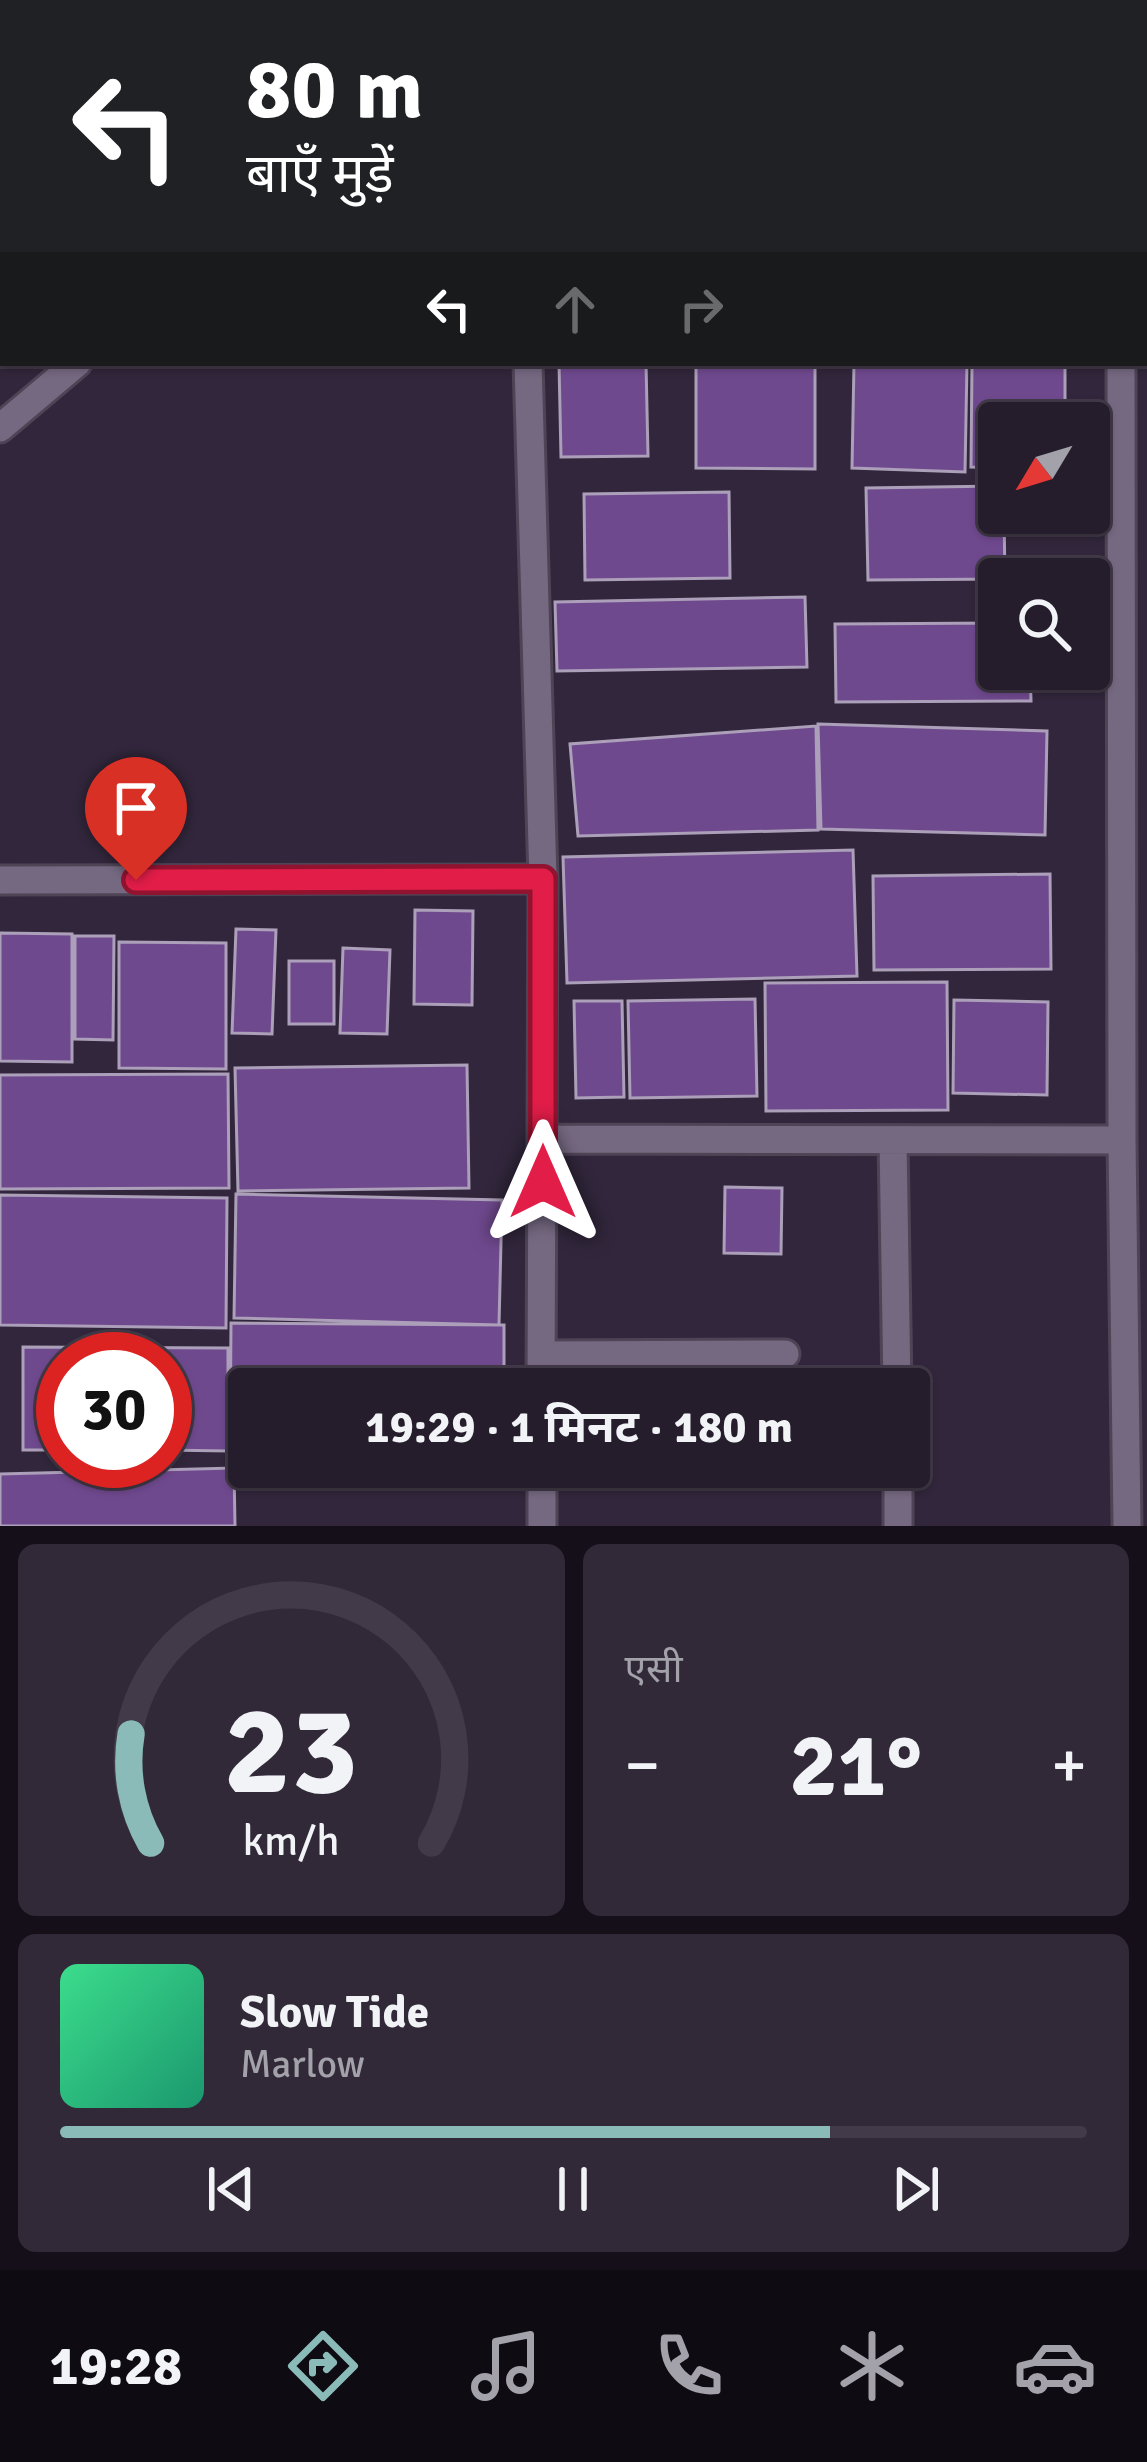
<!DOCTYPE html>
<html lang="hi">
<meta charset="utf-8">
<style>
body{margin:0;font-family:Signika,"Noto Sans Devanagari",sans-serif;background:#312938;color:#f1f3f6;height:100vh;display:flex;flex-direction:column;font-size:45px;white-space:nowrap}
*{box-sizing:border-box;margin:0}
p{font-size:39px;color:#a3a1a9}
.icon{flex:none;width:66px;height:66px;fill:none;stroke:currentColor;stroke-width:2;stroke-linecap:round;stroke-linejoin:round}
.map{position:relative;height:1526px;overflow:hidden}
.details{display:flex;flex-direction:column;gap:18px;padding:18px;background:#140f18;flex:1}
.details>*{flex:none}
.banner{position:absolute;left:0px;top:0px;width:1149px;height:366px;box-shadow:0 3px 9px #0004,0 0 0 3px #423a48;background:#202124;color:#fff;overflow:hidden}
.needle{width:78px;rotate:232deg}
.buttons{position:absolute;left:978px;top:402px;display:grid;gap:24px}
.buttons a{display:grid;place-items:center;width:132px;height:132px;border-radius:12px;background:#251c2c;box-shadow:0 3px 9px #0004,0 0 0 3px #423a48;font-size:60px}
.speed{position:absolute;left:36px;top:1332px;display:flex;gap:24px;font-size:60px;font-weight:700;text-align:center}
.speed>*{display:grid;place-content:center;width:156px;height:156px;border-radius:50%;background:#251c2c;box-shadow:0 3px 9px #0004,0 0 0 3px #423a48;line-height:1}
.speed .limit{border:18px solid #d22;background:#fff;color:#111}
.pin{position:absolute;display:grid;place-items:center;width:102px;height:102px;color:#fff;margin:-123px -51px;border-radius:50% 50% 50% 0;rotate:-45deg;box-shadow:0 0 12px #0007}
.pin .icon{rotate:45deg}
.me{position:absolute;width:132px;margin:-66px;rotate:0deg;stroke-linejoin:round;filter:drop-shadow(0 0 9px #0008)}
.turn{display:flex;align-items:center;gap:42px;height:252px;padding:0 48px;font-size:54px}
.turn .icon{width:156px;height:156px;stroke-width:2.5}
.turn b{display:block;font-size:84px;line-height:102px}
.lanes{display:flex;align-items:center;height:114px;padding:0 48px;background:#0003;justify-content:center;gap:60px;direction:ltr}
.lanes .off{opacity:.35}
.big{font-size:90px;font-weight:700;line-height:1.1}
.details .tile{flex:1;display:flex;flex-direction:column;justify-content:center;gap:18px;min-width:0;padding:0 42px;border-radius:18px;background:#312938}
.details .dial{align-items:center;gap:0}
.dial svg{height:312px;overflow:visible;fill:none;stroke:#423a48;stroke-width:7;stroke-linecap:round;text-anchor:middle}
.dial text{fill:#f1f3f6;stroke:none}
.song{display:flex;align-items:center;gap:36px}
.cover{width:144px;height:144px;border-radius:18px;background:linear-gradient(135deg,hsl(150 70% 55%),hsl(160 70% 35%))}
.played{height:12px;border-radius:6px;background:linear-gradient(90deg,#8bbbb9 75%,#423a48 75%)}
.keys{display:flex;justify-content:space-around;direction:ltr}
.heat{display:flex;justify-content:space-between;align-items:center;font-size:66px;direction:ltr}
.details .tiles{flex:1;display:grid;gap:18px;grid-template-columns:1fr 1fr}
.tile:last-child{grid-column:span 2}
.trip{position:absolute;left:228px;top:1368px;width:702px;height:120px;border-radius:12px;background:#251c2c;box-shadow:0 3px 9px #0004,0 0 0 3px #423a48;font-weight:700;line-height:120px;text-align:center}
.menu{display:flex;height:192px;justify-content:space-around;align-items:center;background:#0f0b12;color:#a3a1a9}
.menu .icon{width:84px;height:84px}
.menu .selected{color:#8bbbb9}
.menu b{font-size:54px;color:#f1f3f6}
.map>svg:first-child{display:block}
.building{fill:#6f498e;stroke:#ac9fb9;stroke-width:3}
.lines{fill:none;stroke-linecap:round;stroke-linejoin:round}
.minor-casing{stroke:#4e4456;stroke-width:33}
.minor{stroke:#756881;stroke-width:27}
.route-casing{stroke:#92132f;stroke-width:30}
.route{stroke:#e11d48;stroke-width:21}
</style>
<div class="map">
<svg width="1147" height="1526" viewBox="0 0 1147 1526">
<rect width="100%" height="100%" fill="#31263b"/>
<!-- building -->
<path class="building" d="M126 0H311V3H126Z
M318 0H465L318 3Z
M549 0H700V3H549Z
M891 0V3L732 2 803 0Z
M907 0H1063V3H907Z
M559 363H646L648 456 561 457Z
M696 363H815V469L696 468Z
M854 363H967L965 472 852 468Z
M972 363H1065V423H999V468L971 467Z
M999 486V513H1004L1005 579 868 580 866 488Z
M729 492 730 578 585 580 584 494Z
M805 597 807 667 557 671 555 602Z
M999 623V669H1030L1031 701 836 702 835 624Z
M818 724 1047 731 1045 835 821 829Z
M816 726 818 830 578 836 570 744Z
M853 850 857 976 567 983 563 857Z
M1050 874 1051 969 874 970 873 876Z
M415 910 473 911 472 1005 414 1004Z
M236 929 276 930 272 1034 232 1033Z
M0 933 72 934V1062L0 1061Z
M75 936H114L113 1040 75 1039Z
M119 942 226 943V1069L119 1068Z
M343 948 390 950 387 1034 340 1033Z
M289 961H334V1024H289Z
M947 982 948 1110 766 1111 765 983Z
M755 999 757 1096 630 1098 628 1001Z
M954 1000 1048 1002 1047 1095 953 1093Z
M574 1001H622L624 1097 576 1098Z
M467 1065 469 1188 238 1191 235 1068Z
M228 1074 229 1188 0 1189V1075Z
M725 1187 782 1188 781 1254 724 1253Z
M236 1194 502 1200 499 1325 234 1318Z
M0 1195 227 1198 226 1328 0 1325Z
M231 1323 504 1325V1389H249V1453H230Z
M23 1347 228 1348V1451L165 1450V1359H63V1450H23Z
M234 1468 235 1526H0V1474Z"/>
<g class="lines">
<!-- minor casing -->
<g class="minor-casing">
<path id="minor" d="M723 0V3
M900 0V3
M1111 0V3
M1146 281H1147
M528 363 543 879 541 1389
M1121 363 1122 1140 1127 1526
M0 428 77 363
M0 880 543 879
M544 1139 1122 1140
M893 1140 897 1389
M541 1355 785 1354
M542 1467V1526
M898 1467V1526"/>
</g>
<!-- minor -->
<use href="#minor" class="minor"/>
</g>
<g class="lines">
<!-- route casing -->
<g class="route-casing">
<path id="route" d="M136 880 543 879V1182"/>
</g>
<!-- route -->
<use href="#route" class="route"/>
</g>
</svg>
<div class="buttons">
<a><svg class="needle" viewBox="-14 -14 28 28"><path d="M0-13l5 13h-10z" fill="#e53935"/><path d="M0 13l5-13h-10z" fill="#a3a1a9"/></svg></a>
<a><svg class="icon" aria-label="search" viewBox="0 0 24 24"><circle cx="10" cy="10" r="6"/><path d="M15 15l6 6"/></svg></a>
</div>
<div class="speed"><div class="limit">30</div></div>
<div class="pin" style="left:136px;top:880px;background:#d93025"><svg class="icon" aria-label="arrive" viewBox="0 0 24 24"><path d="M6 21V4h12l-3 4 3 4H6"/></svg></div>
<svg class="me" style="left:543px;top:1182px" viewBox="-20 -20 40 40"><path d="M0-17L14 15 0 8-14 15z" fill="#e11d48" stroke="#fff" stroke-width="4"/></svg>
<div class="trip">19:29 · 1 मिनट · 180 m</div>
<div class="banner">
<div class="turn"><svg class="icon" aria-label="left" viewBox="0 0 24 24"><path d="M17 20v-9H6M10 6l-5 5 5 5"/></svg><div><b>80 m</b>बाएँ मुड़ें</div></div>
<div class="lanes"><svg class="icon" aria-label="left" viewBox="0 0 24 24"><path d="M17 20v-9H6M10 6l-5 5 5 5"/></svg><svg class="icon off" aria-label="ahead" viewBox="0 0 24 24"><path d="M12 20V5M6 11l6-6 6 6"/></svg><svg class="icon off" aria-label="right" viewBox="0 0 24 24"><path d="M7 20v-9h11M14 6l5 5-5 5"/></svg></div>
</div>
</div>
<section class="details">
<div class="tiles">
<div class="tile dial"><svg viewBox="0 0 100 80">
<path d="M14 69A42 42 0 1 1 86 69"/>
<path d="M14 69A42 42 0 0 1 9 41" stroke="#8bbbb9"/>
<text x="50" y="56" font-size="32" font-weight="700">23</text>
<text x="50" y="72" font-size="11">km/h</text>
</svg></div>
<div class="tile"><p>एसी</p>
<div class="heat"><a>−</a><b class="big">21°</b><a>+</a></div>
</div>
<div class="tile">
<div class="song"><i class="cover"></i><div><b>Slow Tide</b><p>Marlow</p></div></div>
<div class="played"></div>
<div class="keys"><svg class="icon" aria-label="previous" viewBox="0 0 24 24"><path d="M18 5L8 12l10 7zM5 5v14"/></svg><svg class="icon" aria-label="pause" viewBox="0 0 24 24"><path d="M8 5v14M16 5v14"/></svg><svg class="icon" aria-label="next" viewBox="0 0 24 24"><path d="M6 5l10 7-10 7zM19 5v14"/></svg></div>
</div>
</div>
</section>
<nav class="menu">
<b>19:28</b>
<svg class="icon selected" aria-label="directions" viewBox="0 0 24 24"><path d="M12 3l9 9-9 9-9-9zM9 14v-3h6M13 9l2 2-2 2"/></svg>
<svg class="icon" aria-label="music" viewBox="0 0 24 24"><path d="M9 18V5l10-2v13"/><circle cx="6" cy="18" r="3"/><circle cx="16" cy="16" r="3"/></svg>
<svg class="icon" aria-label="phone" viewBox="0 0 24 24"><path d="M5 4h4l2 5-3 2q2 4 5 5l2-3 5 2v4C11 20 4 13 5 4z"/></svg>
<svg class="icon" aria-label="climate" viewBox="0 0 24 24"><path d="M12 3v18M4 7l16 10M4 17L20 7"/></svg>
<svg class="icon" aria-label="car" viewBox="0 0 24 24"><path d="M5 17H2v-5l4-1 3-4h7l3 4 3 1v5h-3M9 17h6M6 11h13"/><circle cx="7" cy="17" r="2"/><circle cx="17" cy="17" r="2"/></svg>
</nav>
